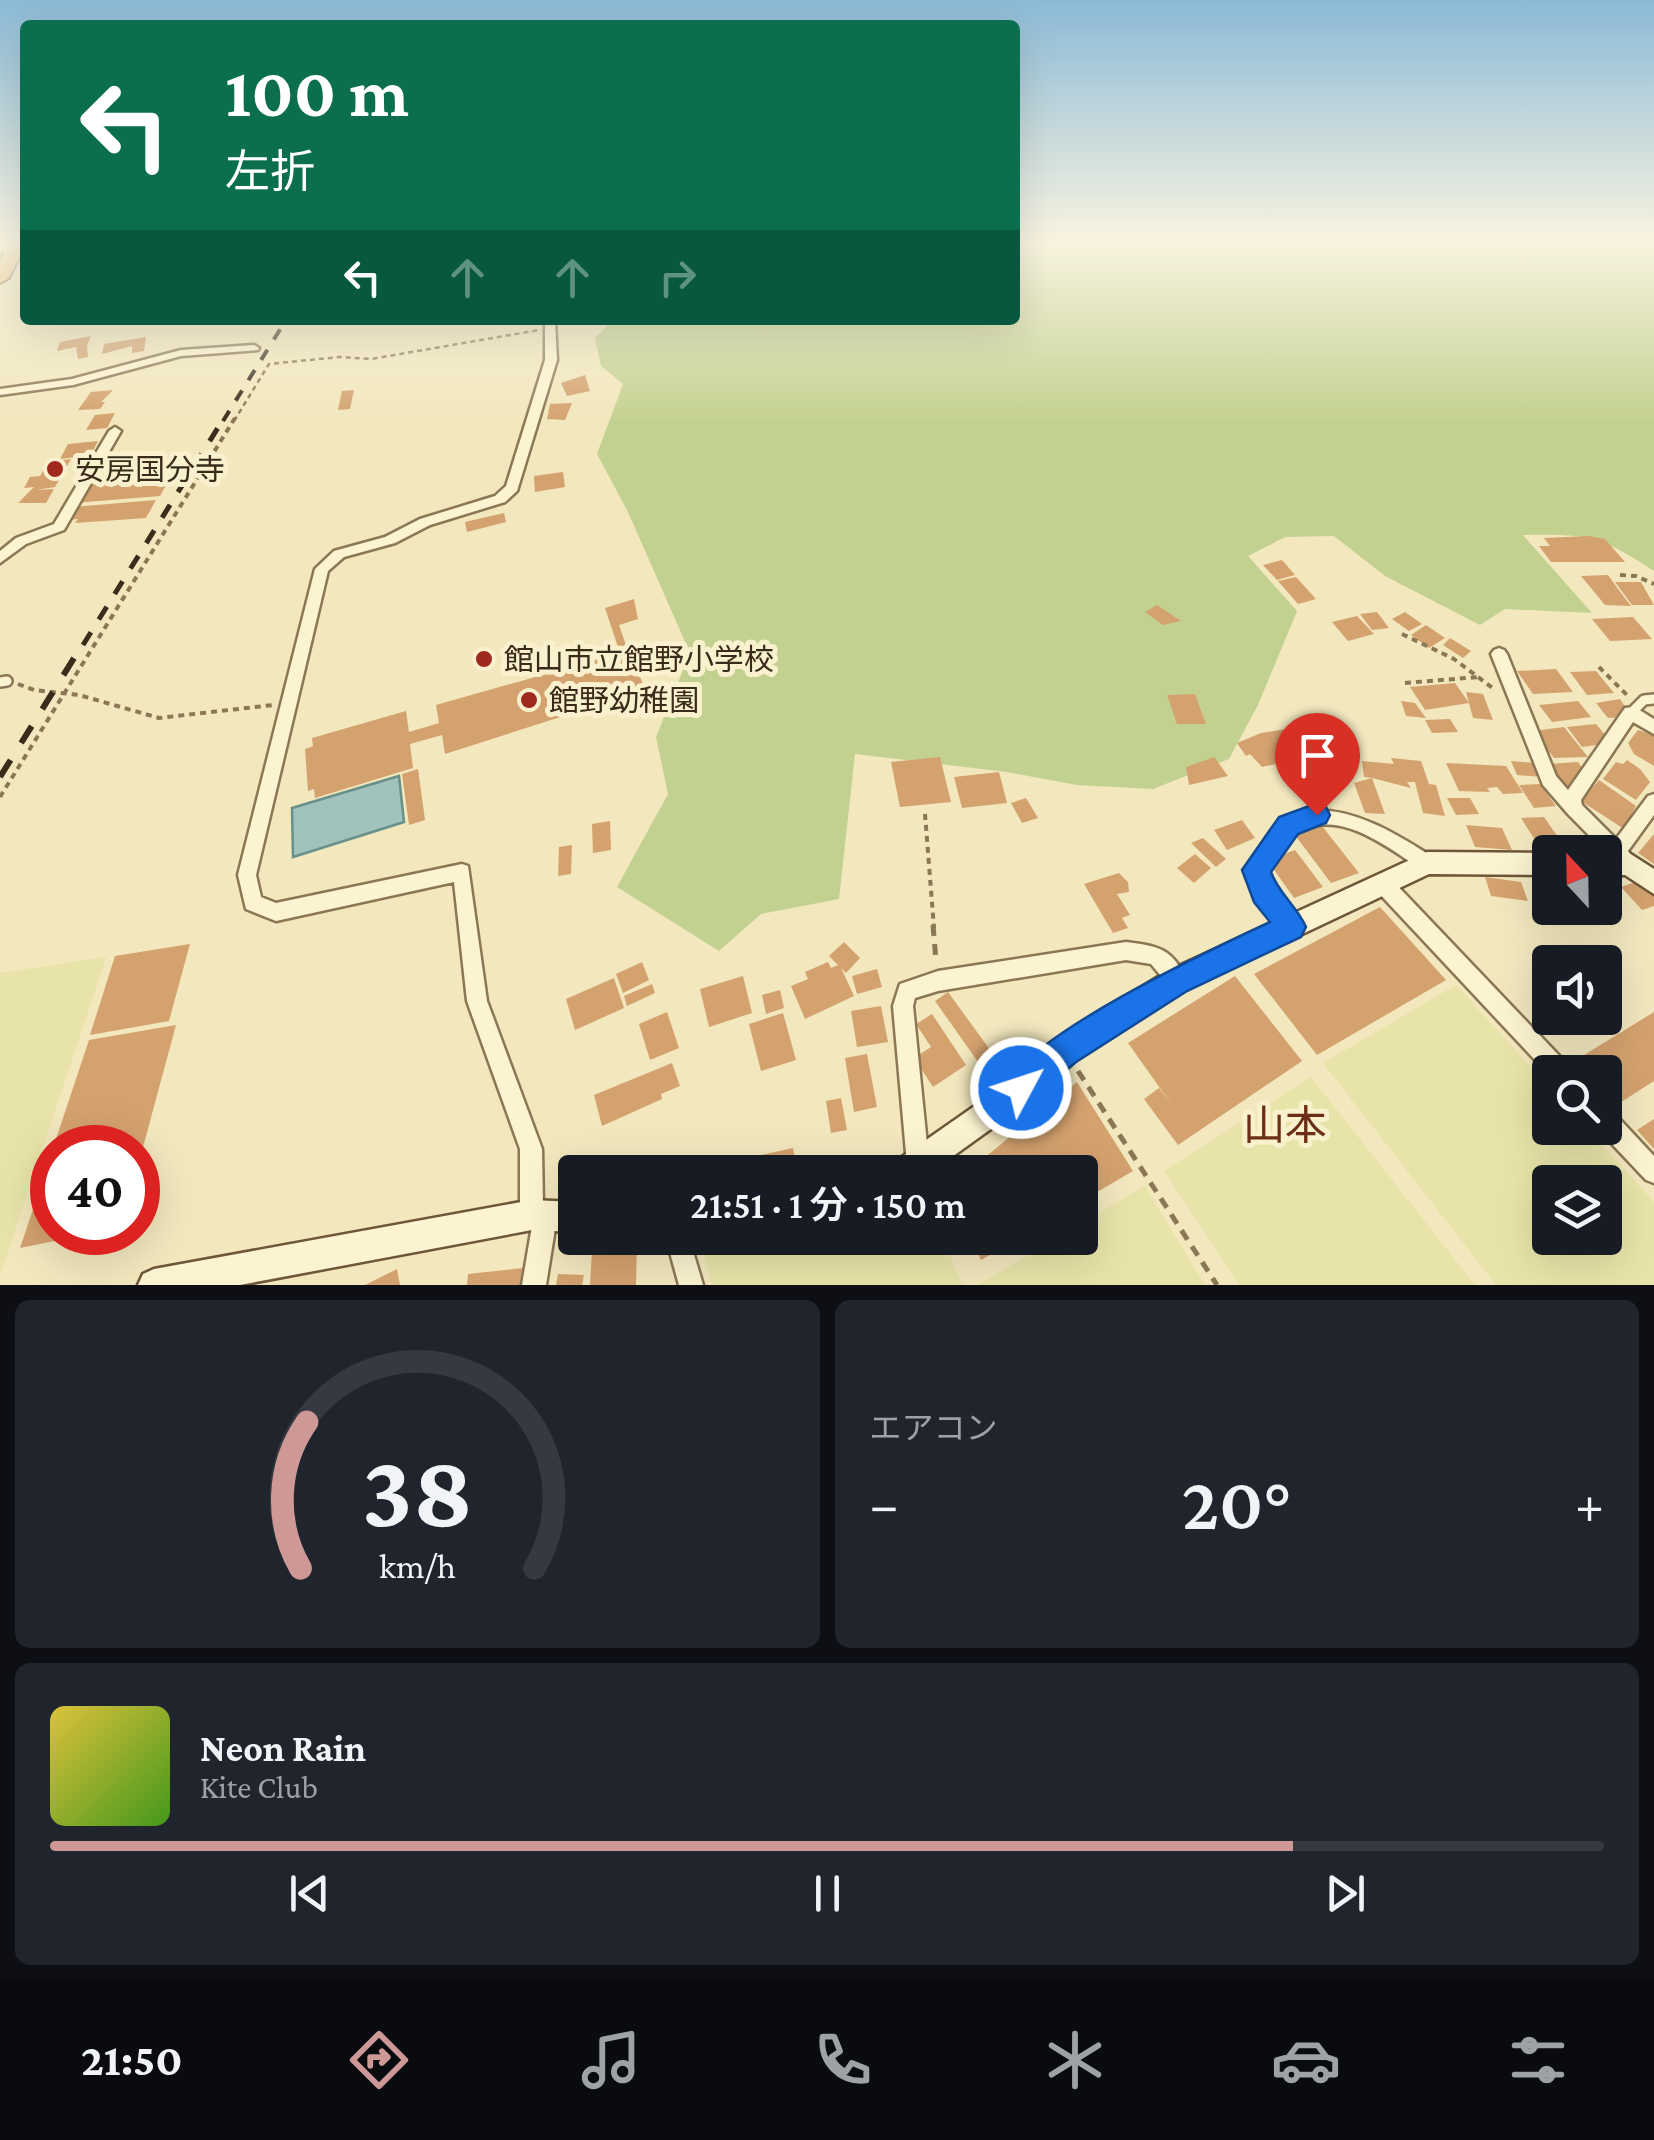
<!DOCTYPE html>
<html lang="ja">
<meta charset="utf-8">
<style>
body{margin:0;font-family:"Crimson Pro","Noto Sans JP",serif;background:#20242c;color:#f1f3f6;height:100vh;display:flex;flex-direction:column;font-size:38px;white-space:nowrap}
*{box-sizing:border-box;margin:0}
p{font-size:32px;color:#9ea1a6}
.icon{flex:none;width:55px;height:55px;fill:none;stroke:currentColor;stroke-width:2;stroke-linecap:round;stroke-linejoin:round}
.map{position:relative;height:1285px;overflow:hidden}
.details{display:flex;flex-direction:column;gap:15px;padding:15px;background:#0d0f14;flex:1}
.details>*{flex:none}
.guide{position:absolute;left:20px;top:20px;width:1000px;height:305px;border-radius:10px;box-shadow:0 10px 40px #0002;background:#0b6e4f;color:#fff;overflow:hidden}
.needle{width:65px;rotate:338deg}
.fabs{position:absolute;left:1532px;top:835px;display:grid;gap:20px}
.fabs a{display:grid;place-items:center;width:90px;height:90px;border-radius:10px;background:#171b24;box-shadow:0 10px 40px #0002;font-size:50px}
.speed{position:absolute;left:30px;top:1125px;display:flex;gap:20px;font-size:50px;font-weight:700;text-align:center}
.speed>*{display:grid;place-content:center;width:130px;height:130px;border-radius:50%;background:#171b24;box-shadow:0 10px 40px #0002;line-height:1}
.speed .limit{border:15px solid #d22;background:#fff;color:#111}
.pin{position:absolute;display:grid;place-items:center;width:85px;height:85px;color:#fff;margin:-102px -42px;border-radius:50% 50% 50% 0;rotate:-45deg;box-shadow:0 0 10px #0007}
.pin .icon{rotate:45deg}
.me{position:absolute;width:110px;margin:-55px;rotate:50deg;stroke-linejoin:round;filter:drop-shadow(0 0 8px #0008)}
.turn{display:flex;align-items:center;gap:35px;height:210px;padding:0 40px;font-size:45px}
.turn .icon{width:130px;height:130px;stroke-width:2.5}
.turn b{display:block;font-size:70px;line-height:85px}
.lanes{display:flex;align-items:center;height:95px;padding:0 40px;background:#0003;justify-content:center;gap:50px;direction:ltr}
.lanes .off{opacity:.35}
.big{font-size:75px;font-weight:600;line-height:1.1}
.details .card{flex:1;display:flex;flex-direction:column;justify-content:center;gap:15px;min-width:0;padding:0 35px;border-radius:15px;background:#20242c}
.details .dial{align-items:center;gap:0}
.dial svg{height:260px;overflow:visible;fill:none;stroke:#363941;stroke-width:7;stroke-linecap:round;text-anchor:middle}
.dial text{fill:#f1f3f6;stroke:none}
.song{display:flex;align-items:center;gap:30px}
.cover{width:120px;height:120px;border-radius:15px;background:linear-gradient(135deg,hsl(50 70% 55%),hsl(100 70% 35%))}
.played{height:10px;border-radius:5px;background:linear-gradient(90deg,#cd9895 80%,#363941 80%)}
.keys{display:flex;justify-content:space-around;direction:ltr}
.heat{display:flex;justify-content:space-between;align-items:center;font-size:55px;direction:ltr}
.details .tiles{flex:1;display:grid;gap:15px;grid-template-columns:1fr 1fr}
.card:last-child{grid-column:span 2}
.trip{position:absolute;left:558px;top:1155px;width:540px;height:100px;border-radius:10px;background:#171b24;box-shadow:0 10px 40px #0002;font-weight:600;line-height:100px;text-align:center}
.tab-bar{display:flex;height:160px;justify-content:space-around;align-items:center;background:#090b0e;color:#9ea1a6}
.tab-bar .icon{width:70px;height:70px}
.tab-bar .active{color:#cd9895}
.tab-bar b{font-size:45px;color:#f1f3f6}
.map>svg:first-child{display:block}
.farmland{fill:#e8e4a9;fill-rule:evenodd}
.green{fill:#c3d190}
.water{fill:#a1c3bc;stroke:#67918a;stroke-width:2.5}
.building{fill:#d4a26f}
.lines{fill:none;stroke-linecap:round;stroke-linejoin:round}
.lane-far1-casing{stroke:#8b7754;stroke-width:9}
.lane-casing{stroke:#8b7754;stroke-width:14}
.street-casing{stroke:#8b7754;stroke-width:5}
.secondary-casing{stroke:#6d5738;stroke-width:5}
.highway-casing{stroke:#584329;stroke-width:4}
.path-far2{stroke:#8b7754;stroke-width:2.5;stroke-dasharray:5 4;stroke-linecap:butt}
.path-far1{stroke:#8b7754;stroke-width:4;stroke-dasharray:6 5;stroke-linecap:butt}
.path{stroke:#8b7754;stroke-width:5;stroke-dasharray:11 8;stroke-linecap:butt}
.lane-far1{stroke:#fcf3d0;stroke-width:5}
.lane{stroke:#fcf3d0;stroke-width:9}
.street{fill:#fcf3d0;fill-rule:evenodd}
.secondary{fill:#fcf3d0;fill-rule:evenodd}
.highway{fill:#ebb144;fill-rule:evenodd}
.rail-far2{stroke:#392c1a;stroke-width:4;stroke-dasharray:12 12;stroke-linecap:butt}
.rail-far1{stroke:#392c1a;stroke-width:5;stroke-dasharray:15 15;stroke-linecap:butt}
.rail{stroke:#392c1a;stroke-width:6;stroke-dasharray:20 20;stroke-linecap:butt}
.route{fill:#1a73e8;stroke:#114b97;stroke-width:2.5}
.poi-dot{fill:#a0291e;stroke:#f9f0cd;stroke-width:4}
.labels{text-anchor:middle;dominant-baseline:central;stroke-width:10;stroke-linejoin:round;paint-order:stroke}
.poi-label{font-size:30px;fill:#392c1a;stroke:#f9f0cd;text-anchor:start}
.near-quarter-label{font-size:42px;fill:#6a2f16;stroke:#f9f0cd}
</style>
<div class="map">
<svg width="1654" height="1285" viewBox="0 0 1654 1285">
<rect width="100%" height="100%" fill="#f2e7bd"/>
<!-- farmland -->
<path class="farmland" d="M106 957 1 1272H0V973Z
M1456 985 1550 1088V1128H1586L1654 1202V1285H1496L1323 1063ZM1605 1182V1238H1550V1182Z
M1311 1077 1475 1285H1239L1164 1171Z
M1145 1186 1205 1285H978L1057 1238H1080V1224Z
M756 1238H943L962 1285H712L702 1247Z"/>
<!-- green -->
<path class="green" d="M1015 243H1654V571C1599 535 1588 534 1523 535L1592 613 1505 609 1480 625 1385 576 1334 536 1285 537 1248 556 1297 611 1258 705 1229 759 1153 789 1077 785 1007 772 855 754 839 899 761 914 719 951 617 887 668 794 656 737 690 653 628 512 597 454 623 384 601 366 595 338 613 320H1015Z"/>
<!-- water -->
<path class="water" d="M399 776 404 822 293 857 292 808Z"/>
<!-- building -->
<path class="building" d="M91 336 87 346 88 357 78 359 76 347 57 351 60 342Z
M146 337 144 351 132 353V346L102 354 104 344Z
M585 375 590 391 567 396 561 383Z
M113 390 101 402H105L100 409 78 410 91 392Z
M354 390 350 409 338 410 342 391Z
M572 403 565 420 547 419 550 404Z
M115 413 107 428 86 430 95 415Z
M98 441 91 455 60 459 68 444Z
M71 459 55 487 35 490 54 489 46 503H18L34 487 24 488 30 477 40 476 48 462Z
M563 472 565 487 535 492 534 476Z
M172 475 160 496 74 503 88 481Z
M156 500 146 518 75 523 78 519 65 520 73 507Z
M504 513 506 522 467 532 465 522Z
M1589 536 1605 539 1625 562H1551L1539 546H1550L1544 538Z
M1282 560 1295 575 1277 580 1263 565Z
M1608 575 1618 589 1631 606 1605 605 1581 576Z
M1296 577 1316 599 1298 604 1278 581Z
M1615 582H1641L1654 605H1632Z
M634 599 638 619 619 625 628 651 638 648 645 665 636 666 645 690 445 754 442 735 410 744 413 768 315 798 314 789 308 791 305 749 313 746 312 738 406 711 409 732 439 723 436 705 620 653 605 608Z
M1157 605 1181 621 1163 625 1145 612Z
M1377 612 1389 628 1372 630 1360 614Z
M1405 612 1422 624 1409 631 1392 619Z
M1357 616 1374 634 1348 641 1332 622Z
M1633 617 1652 639 1610 641 1592 619Z
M1426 625 1445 638 1429 648 1411 635Z
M1450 638 1471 651 1463 658 1443 645Z
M1556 669 1573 692 1533 694 1517 671Z
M1596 671 1614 693 1587 695 1570 672Z
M1455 683 1469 703 1425 710 1410 687Z
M1466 692 1483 694 1493 720 1473 718Z
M1195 694 1206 724H1177L1167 695Z
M1620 699 1632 717 1608 718 1596 703Z
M1401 701 1415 703 1426 718 1406 716Z
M1578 701 1591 717 1552 722 1539 705Z
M1450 719 1458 732 1432 733 1425 720Z
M1596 724 1612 743 1582 747 1567 727Z
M1564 727 1588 757 1554 758 1533 731Z
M1287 729 1304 747 1298 750 1303 758 1262 767 1250 754 1246 756 1237 743 1261 733Z
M1638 730 1654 735V766L1634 754 1628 743Z
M1305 754 1327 755 1333 775 1311 774Z
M940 757 951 802 900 807 891 762Z
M1214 757 1228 776 1189 785 1186 767Z
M1391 758 1421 761 1429 784 1436 785 1445 816 1423 813 1415 782H1407L1411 788 1372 778 1385 814 1365 813 1354 783 1372 778 1364 777 1362 761 1394 764Z
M1627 760 1640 769 1650 782 1636 800 1603 779 1616 762 1623 764Z
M1511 761 1536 763 1543 777 1517 775Z
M1578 762 1585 772 1576 785 1563 786 1548 764Z
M1446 763 1506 766 1523 793 1503 794 1497 787 1487 788 1490 792 1459 791Z
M418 769 425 820 409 825 402 774Z
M999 772 1007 803 962 808 954 777Z
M1599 780 1636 806 1624 829 1581 801Z
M1540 784 1556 806 1534 808 1519 785Z
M1026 798 1038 818 1022 823 1011 803Z
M1447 798H1470L1479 814 1456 815Z
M1544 817 1555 833 1567 846 1540 848 1521 818Z
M1242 820 1255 838 1227 850 1214 830Z
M610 821 611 850 593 853 592 824Z
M1466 825 1502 828 1512 850 1475 847Z
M1322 826 1359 873 1331 883 1295 835Z
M1654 834V864L1638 853Z
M1203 838 1226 859 1216 867 1191 843Z
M572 845 571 874 558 876 559 847Z
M1295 850 1323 887 1294 898 1267 860Z
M1195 854 1211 868 1194 883 1177 868Z
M1119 873 1128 882 1129 892 1117 894 1130 915 1122 918 1128 928 1113 933 1084 884Z
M1485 877 1521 882 1528 901 1491 896Z
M1540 879 1550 882V908H1582L1584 922 1545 911Z
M1641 880 1654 894V906L1642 910 1621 887Z
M1380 907 1446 980 1317 1055 1254 974Z
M844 942 860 958 846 973 841 968 854 996 805 1019 791 986 808 979 805 972 828 962 831 968 838 965 829 956Z
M190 944 169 1021 90 1035 115 956Z
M642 962 649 980 623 993 616 974Z
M877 969 882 987 857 994 852 976Z
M743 976 752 1013 709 1027 700 989Z
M1235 976 1302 1061 1178 1145 1144 1099 1159 1088 1172 1105 1128 1043Z
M614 978 624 1008 575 1030 566 999Z
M652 984 655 993 627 1006 624 996Z
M780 990 784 1008 766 1014 762 995Z
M948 992 1009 1076 995 1086 935 1001Z
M881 1006 888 1042 857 1047 851 1011Z
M667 1012 679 1048 650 1060 639 1024Z
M1654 1012V1081L1612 1108 1605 1100V1072H1579L1571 1063Z
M783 1013 796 1060 761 1071 749 1024Z
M932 1014 966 1065 933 1087 914 1058 931 1047 916 1024Z
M176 1025 139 1162 138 1148H53L89 1040Z
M867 1054 877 1107 854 1112 845 1058Z
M672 1063 680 1086 661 1094 662 1099 602 1126 594 1095Z
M1077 1082 1133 1171 1080 1202V1172H967Z
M841 1098 847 1130 831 1133 826 1101Z
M1654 1119V1149L1637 1130Z
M793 1148 797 1172H763L761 1155Z
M52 1153V1232L89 1234 20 1248Z
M971 1238H1020L981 1260Z
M637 1243 636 1285H590L592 1249Z
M523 1268 521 1285H467L468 1274Z
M397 1269 400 1285H365Z
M558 1274 584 1275 582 1285H556Z"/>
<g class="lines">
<!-- lane-far1 casing -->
<g class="lane-far1-casing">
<path id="lane-far1" d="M0 249 16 247"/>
</g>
<!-- lane casing -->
<g class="lane-casing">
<path id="lane" d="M0 682 7 681
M1631 713 1644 700 1654 699"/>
</g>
<!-- street casing -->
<g class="street-casing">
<path id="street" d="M545 320H555L557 360 517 491 505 502 430 525 395 543 344 557 328 571 256 875 261 897 276 903 462 864 468 866 487 1001 542 1149 543 1205 553 1208 557 1216 546 1285H522L532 1226 524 1223 520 1215V1149L467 1001 454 882 276 921 246 909 238 875 315 569 334 551 385 537 420 519 495 496 506 486 545 360Z
M254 345 259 348 258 350 181 356 73 385 0 395V389L72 379 181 350Z
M115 427 121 431 64 530 26 544 0 563V551L16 538 54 524 109 431Z
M1499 648 1504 650 1507 654 1556 776 1568 790 1625 708C1636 705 1645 714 1654 719V734L1633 722 1581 800 1582 805 1616 839 1648 796 1654 794V815L1628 851 1638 864 1635 870 1629 872 1623 870 1568 814 1543 785 1491 654 1494 650Z
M1314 810C1359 810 1396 834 1433 857L1436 863 1433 869 1427 871 1421 869C1390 849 1342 810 1303 830 1286 839 1276 856 1266 871L1272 888 1301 927 1298 933 1291 936 1284 933 1257 899 1247 870C1263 838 1281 823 1314 810Z
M1383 875 1390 878 1568 1065 1571 1072H1550V1076L1376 890 1374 884 1376 878Z
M1126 942C1158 946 1172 948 1187 980L1184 987 1177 990 1170 987 1151 964 1126 960 938 991 915 998 913 1006 929 1164 926 1172H910L907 1164 893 1006 900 984 938 971Z
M1605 1109 1613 1112 1654 1156V1183L1646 1180 1597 1128H1605Z
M666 1238H689L703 1285H679Z"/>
</g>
<!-- secondary casing -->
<g class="secondary-casing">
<path id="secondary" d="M1427 852 1550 853V875L1429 874 1186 989 1075 1061 1009 1116 931 1172H892L896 1161 989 1096 1055 1041 1168 971Z
M1605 853H1629L1654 869V894L1625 875H1605Z
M532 1200 575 1202V1232L532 1230 240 1285H138L143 1274 154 1269Z"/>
</g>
<!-- highway casing -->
<g class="highway-casing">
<path id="highway" d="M9 243H25V246L9 278 0 283V261Z"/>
</g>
<!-- path-far2 -->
<path class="path-far2" d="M234 421 269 364 340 357 371 359 539 330"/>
<!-- path-far1 -->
<path class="path-far1" d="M1620 575 1636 576 1654 584
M1402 634 1454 659 1494 689
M1599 667 1628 696
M1405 683 1479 677
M18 684 34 690 79 695 159 718 273 705
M0 797 235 418
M925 814 934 928"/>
<!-- path -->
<path class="path" d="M933 925 936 961
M1078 1071 1217 1285"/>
<!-- lane-far1 -->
<use href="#lane-far1" class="lane-far1"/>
<!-- lane -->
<use href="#lane" class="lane"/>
<!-- street -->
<use href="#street" class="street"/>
<!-- secondary -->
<use href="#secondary" class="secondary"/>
<!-- highway -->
<use href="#highway" class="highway"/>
<!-- rail-far2 -->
<path class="rail-far2" d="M223 421 286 320"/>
<!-- rail-far1 -->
<path class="rail-far1" d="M83 645 224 418"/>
<!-- rail -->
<path class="rail" d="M0 777 84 642"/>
</g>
<!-- sky -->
<linearGradient id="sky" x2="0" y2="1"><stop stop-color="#8bbad6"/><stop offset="0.57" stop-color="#f9f4e1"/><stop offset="1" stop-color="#f9f4e1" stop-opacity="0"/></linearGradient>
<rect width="1654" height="423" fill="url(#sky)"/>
<!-- route -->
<path class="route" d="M1317 803 1326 807 1330 815 1326 823 1298 834 1271 872C1278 893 1297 906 1306 927L1301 937 1187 991 1076 1062 1033 1099 1021 1104 1010 1099 1005 1088C1027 1035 1214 948 1270 922L1254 902 1242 870 1279 817Z"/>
<!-- markers -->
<g class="poi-dot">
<circle cx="55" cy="469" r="10"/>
<circle cx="484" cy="659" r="10"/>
<circle cx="529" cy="700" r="10"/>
</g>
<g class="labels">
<!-- poi labels -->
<g class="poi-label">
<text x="75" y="469">安房国分寺</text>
<text x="504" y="659">館山市立館野小学校</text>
<text x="549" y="700">館野幼稚園</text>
</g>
<!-- near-quarter labels -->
<g class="near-quarter-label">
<text x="1285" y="1125">山本</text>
</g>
</g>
</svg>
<div class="fabs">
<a><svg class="needle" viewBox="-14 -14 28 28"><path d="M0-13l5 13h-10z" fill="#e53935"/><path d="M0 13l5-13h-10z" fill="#9ea1a6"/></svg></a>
<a><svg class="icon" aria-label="sound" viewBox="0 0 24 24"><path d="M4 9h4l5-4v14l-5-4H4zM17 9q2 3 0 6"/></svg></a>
<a><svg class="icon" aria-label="search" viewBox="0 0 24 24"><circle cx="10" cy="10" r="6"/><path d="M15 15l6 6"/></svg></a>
<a><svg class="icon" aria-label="layers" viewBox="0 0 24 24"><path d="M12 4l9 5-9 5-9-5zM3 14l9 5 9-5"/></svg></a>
</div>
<div class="speed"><div class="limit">40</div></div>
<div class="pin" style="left:1317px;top:815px;background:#d93025"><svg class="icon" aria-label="arrive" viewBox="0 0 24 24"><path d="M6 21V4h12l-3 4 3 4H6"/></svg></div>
<svg class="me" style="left:1021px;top:1088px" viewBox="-20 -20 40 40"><circle r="17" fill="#1a73e8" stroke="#fff" stroke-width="3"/><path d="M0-11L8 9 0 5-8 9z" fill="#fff"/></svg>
<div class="trip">21:51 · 1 分 · 150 m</div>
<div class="guide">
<div class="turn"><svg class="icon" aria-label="left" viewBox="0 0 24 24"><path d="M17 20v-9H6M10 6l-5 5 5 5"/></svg><div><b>100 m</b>左折</div></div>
<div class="lanes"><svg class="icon" aria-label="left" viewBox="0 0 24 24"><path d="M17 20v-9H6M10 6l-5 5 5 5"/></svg><svg class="icon off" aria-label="ahead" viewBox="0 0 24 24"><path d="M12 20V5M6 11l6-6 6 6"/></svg><svg class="icon off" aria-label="ahead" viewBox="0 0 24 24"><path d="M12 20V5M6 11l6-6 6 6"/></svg><svg class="icon off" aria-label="right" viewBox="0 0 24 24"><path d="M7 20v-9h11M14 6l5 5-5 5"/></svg></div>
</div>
</div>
<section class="details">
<div class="tiles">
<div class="card dial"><svg viewBox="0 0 100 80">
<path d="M14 69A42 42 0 1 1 86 69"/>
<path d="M14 69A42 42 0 0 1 16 24" stroke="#cd9895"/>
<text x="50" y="56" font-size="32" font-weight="700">38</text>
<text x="50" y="72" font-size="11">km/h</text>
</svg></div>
<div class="card"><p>エアコン</p>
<div class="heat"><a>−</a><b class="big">20°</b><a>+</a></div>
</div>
<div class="card">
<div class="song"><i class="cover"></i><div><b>Neon Rain</b><p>Kite Club</p></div></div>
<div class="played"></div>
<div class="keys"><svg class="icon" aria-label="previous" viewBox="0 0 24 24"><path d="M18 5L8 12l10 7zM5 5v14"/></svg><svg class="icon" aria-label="pause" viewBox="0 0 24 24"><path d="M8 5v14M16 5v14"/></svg><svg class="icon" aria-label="next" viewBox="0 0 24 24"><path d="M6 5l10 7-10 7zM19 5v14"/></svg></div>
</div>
</div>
</section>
<nav class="tab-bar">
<b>21:50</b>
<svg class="icon active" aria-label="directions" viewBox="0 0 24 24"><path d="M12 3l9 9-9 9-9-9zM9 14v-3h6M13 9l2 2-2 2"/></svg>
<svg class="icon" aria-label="music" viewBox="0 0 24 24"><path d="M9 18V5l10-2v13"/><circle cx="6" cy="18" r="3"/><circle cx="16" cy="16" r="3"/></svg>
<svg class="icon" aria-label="phone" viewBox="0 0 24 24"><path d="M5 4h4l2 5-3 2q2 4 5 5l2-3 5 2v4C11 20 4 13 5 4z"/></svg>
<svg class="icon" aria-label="climate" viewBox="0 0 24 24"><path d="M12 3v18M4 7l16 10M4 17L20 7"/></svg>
<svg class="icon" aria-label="car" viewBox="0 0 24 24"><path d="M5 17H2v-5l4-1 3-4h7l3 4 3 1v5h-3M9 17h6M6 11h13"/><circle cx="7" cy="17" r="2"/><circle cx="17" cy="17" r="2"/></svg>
<svg class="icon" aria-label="filters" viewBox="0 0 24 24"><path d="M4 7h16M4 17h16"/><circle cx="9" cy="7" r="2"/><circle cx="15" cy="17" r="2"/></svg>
</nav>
